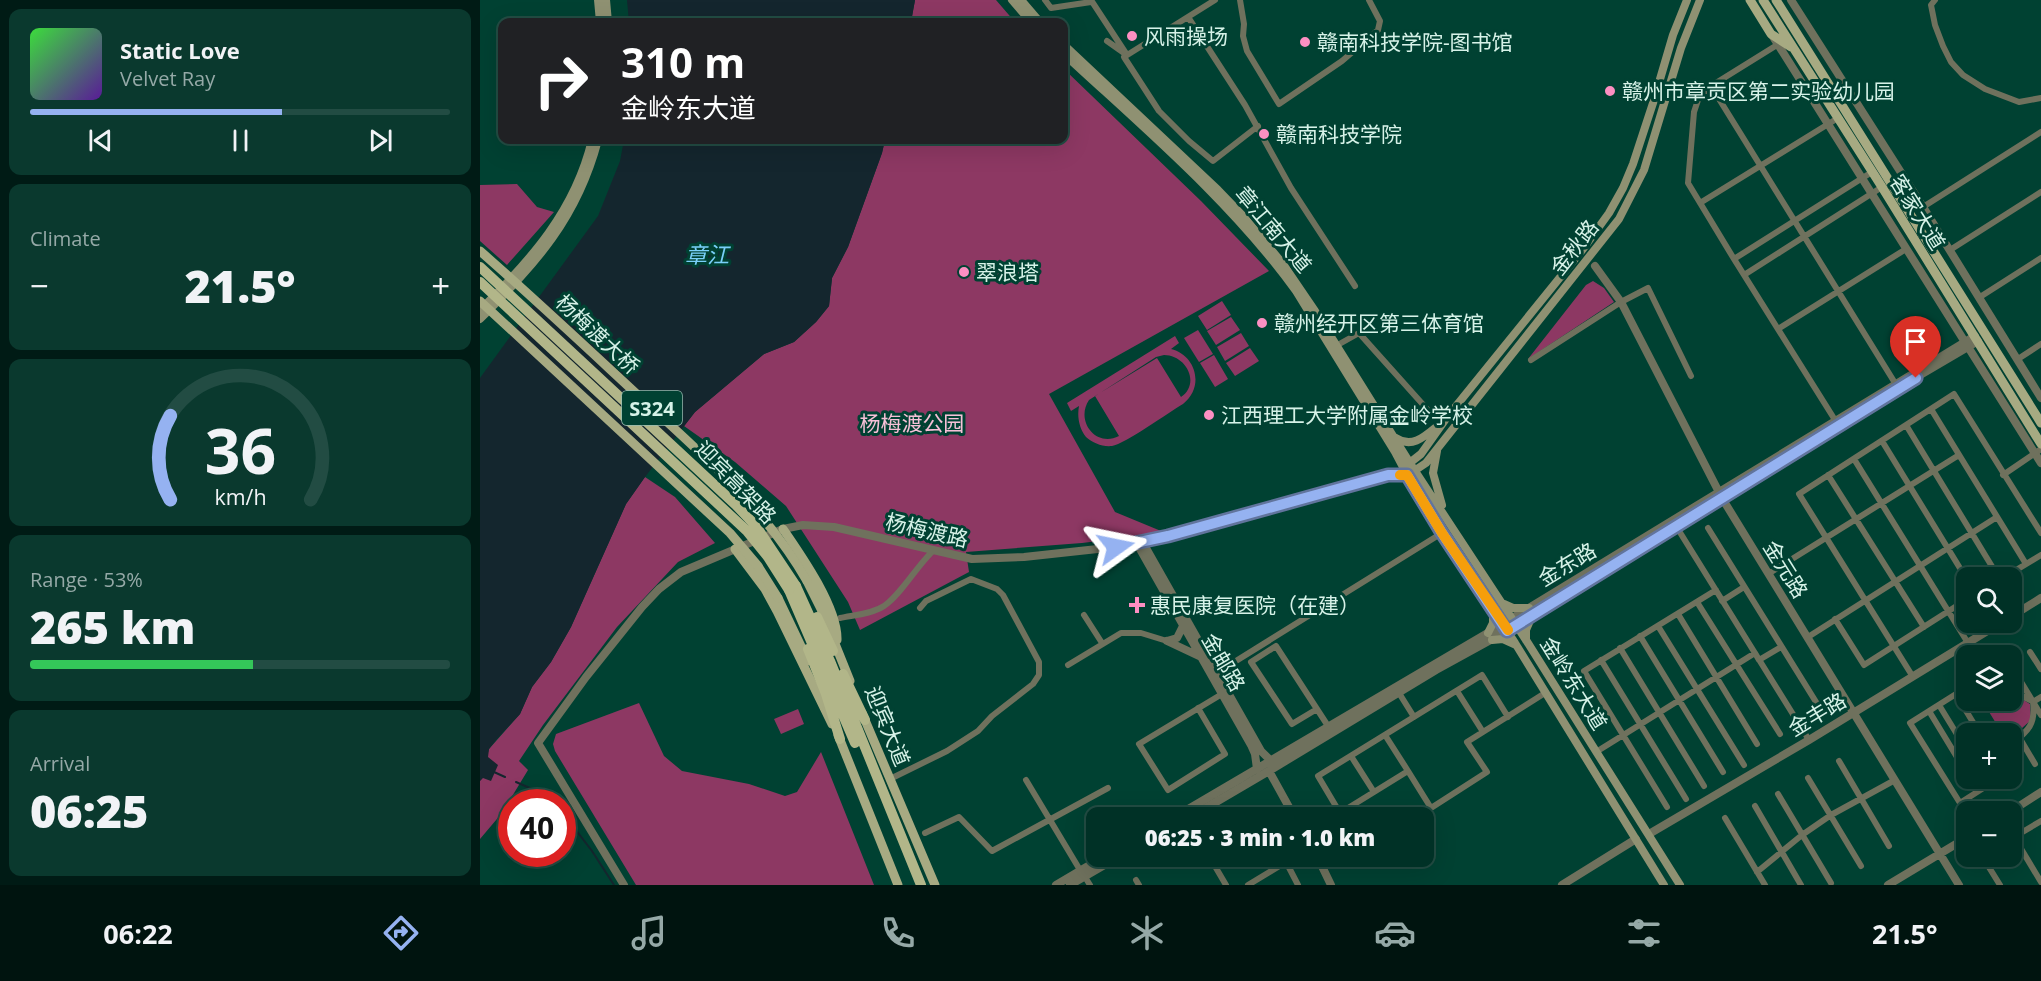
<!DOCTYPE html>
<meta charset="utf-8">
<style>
body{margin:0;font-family:"Open Sans","Noto Sans SC",sans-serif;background:#0a392e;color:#f1f3f6;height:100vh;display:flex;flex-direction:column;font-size:22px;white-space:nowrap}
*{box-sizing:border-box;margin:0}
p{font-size:20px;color:#95a9a7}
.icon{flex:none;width:33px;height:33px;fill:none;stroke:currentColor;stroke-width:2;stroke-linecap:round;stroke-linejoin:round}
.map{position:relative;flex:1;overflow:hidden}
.drawer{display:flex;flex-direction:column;gap:9px;padding:9px;background:#001b15;width:480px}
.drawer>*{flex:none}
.top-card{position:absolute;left:18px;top:18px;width:570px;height:126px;border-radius:12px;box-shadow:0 6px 24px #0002,0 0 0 2px #224c43;background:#202124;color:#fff;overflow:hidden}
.buttons{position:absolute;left:1476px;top:567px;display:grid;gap:12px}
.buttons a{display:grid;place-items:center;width:66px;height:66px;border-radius:12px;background:#003126;box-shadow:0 6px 24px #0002,0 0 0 2px #224c43;font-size:30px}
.speed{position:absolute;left:18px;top:789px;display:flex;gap:12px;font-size:30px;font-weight:700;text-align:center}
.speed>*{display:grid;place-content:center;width:78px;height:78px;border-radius:50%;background:#003126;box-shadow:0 6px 24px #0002,0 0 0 2px #224c43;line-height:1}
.speed .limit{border:9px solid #d22;background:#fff;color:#111}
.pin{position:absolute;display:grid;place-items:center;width:51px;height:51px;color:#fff;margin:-62px -26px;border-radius:50% 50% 50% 0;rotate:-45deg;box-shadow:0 0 6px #0007}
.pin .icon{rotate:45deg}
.me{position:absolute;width:66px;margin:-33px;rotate:78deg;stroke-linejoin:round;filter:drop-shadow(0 0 4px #0008)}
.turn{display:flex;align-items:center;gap:21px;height:126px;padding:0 24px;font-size:27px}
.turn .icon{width:78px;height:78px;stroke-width:2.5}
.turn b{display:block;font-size:42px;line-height:51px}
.big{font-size:45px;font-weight:800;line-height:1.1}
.drawer .tile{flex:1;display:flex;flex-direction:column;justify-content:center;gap:9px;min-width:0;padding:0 21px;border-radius:12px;background:#0a392e}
.drawer .dial{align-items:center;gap:0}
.dial svg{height:156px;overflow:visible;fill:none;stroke:#224c43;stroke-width:7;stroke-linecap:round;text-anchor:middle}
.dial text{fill:#f1f3f6;stroke:none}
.song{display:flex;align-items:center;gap:18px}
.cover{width:72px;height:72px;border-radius:9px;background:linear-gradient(135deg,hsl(120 70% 55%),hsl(270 70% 35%))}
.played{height:6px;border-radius:3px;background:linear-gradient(90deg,#95b2f1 60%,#224c43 60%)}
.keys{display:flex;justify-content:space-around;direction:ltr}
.heat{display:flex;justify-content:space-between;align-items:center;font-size:33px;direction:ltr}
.charge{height:9px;border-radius:4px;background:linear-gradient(90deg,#34c759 53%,#224c43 0)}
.trip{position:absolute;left:606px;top:807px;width:348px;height:60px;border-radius:12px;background:#003126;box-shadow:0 6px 24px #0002,0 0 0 2px #224c43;font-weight:800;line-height:60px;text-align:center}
.dock{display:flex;height:96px;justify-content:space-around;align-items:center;background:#00140f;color:#95a9a7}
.dock .icon{width:42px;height:42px}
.dock .on{color:#95b2f1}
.dock b{font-size:27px;color:#f1f3f6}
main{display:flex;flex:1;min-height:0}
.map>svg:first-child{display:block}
.green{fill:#8d3863;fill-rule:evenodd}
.water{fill:#14262e}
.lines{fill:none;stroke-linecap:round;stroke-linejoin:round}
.stream{stroke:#14262e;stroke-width:2}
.minor{stroke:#6f715d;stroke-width:6}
.tertiary{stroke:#6f715d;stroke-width:8}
.secondary{stroke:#8f9172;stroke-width:8}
.primary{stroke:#a7aa82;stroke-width:9}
.trunk{stroke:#b2b689;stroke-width:10}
.primary-bridge{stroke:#a7aa82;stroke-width:9}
.trunk-bridge{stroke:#b2b689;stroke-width:10}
.route-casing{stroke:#61749d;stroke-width:15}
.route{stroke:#95b2f1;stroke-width:10}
.slow{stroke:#f59e0b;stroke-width:10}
.poi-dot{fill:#fc8fc2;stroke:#004132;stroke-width:2}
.labels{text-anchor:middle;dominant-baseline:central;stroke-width:6;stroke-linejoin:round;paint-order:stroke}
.shield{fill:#004132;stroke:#96bdb1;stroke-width:1.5}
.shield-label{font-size:20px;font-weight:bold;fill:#d6f2e8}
.poi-label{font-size:21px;fill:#d6f2e8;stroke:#004132;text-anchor:start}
.street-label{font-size:21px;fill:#d6f2e8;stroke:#004132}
.park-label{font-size:21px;fill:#f6c0d7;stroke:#004132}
.water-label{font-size:22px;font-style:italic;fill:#79cff9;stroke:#004132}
</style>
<main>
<section class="drawer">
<div class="tile">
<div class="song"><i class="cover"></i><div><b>Static Love</b><p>Velvet Ray</p></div></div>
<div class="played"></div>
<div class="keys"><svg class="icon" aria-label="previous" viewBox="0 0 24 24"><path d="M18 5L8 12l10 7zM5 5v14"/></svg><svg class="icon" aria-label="pause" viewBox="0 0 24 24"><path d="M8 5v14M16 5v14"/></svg><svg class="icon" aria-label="next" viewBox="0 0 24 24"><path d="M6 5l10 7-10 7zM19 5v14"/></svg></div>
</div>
<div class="tile"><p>Climate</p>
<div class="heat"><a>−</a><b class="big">21.5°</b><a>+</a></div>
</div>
<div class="tile dial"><svg viewBox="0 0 100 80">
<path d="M14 69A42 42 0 1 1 86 69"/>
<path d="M14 69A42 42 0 0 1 14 26" stroke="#95b2f1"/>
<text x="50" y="56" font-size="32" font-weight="700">36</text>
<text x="50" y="72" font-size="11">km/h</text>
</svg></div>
<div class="tile"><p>Range · 53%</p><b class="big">265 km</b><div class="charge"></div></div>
<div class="tile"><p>Arrival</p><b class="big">06:25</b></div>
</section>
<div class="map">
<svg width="1561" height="885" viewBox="0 0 1561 885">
<rect width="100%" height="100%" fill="#004132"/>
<!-- green -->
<path class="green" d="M435 0H516L535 22H431Z
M584 69 721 201 789 271 569 394 635 512 681 531 651 537 602 543 486 552 489 572 380 630 368 602 306 506 255 462 204 426 215 412 284 354 314 342 336 322 349 306 352 278 368 247 402 153 405 140H584Z
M37 184 57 207 74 212 27 265 0 241V185Z
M1113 281 1124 288 1134 302 1048 359 1106 285Z
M742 301 751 315 727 330 718 316Z
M751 317 760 330 736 345 727 331Z
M718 330 733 354 719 362 704 338Z
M761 333 769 346 745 361 737 347Z
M695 336 699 343 691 349C716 355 725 387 703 404 689 412 645 444 632 446 622 447 613 443 606 437 599 428 597 417 599 406L591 411 587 403ZM684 355C706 355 721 383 701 397L677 358 615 396 639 436C616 448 595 421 609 400L676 357Z
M770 348 779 361 755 376 746 363Z
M734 355 748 379 735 387 720 363Z
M165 477 195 497 235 543 198 562 137 627 63 725 39 761 48 770 22 813 0 839V781L9 749 40 714 52 687 71 662 91 627 146 504Z
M1532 698 1542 699 1550 704 1551 720 1532 737V734L1522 733 1506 707 1519 701 1532 700Z
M159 703 184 756 202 771 269 784 305 796 317 792 341 752 394 885H156L75 751 73 744 76 734Z
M318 709 324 724 301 734 294 719Z"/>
<!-- water -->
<path class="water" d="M147 0H435L431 22H149Z
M144 140H405L402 153 368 247 352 278 349 306 336 322 314 342 284 354 215 412 165 477 146 504 91 627 71 662 52 687 40 714 16 740 9 749 8 757 18 765 11 781 3 778 0 781V378L118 216 140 161Z"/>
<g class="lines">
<!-- stream -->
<path class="stream" d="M14 772 25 777
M36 782 61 793 74 802
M82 812 112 851 134 885"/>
<!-- minor -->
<path class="minor" d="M565 0 571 8 611 2
M611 0 647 55
M735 0 644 57 679 111 709 141 733 161 778 126
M760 0 764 24 763 36 767 51 799 104 862 61 898 30 900 21 889 0
M1455 0 1451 5 1455 25 1463 46 1471 62 1483 75 1505 89 1539 102 1561 98
M708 17 765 105 811 188 875 286
M627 41 644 53
M1297 45 1231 86 1415 383
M1231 86 1219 97 1214 112 1208 183 1254 259 1355 420
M1220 203 1358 118
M1443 207 1561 132
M1470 250 1561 192
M1254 259 1392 172
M1264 275 1402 187
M1500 297 1561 258
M1298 329 1426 249
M854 347 879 333 955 418
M1538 359 1561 344
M1051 360 1141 302 1168 288 1211 376
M1451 409 1546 564
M1426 425 1519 578
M1402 441 1486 578
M1374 459 1488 643
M1348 475 1444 627
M1523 475 1561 449
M1196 526 1329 740
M1228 528 1341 710
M1288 574 1479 455
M1523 578 1561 555
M1242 601 1264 587
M1217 602 1300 734
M1198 614 1277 744
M604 615 622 643
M360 618C374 615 392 614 404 606 420 596 438 564 454 550
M1355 619 1384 665 1486 600
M1178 626 1264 765
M1160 636 1243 772
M1328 637 1517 517
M1140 648 1224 786
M1550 652 1561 669
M1524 655V656
M1121 660 1206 799
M588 665 641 633H661L687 641
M1532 667 1561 715
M735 674 962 533
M1433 677 1319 494 1474 394 1561 533
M977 691 1003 732
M919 693 934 717
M1532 694 1536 693 1550 700
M1459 705 1486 749
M718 708 745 754 688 790 659 744 742 694
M837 709 812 724 771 662 796 646 848 726
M1449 711 1486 772
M1487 712 1508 700
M1028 717 1002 675 838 776 860 813 928 771 951 808 1007 772 987 742 1065 693
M1500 734 1476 694 1430 723 1480 803 1519 778
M905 735 928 771
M1539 737 1555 764
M1532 744C1548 731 1556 724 1553 702L1561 697
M1116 752 1275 653 1279 660 1301 647
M871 756 894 792
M1359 761 1409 846
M1328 778 1381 866
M1491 778 1498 791
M410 779 467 751 498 731 512 716 553 684 559 675V662L523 595 517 589 491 579 446 601 440 608
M546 780 600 870
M1298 794 1351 883
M1275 806 1321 885
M1187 807 1104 671 1236 590
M770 818 779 812 782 818
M1245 818 1285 885
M1561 821 1534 837 1561 882
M445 833 479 817 512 851 628 788
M729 856 746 885
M803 856 818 885
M1502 856 1520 885
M1277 872 1322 835 1351 815 1415 780
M605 877 610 885
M656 880 659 885
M768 885 816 856"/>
<!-- tertiary -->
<path class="tertiary" d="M1311 0 1443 207 1561 398
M1292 35 1561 463
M1115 266 1141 302 1242 498 1479 885
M662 541 781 751 791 761
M656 542 771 745 775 754 777 769
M1532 616 1561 598
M687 641 721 657
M687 641 697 638 703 626
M789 771 815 818
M1530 812 1561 792
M693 818 1006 634 1495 336
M709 818 789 771 956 670 1027 631 1418 388 1498 341
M1169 834 1329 740 1522 622
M837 856 851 885
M144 885 58 743 106 677 162 607 179 589 201 572 303 529 323 525 354 527 492 559 544 557 636 547 688 536 908 475H927
M576 885 625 856
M590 885 640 856
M1082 885 1156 839
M1408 885 1486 838"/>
<!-- secondary -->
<path class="secondary" d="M118 0 120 22
M126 0 128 22
M532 0 551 22
M541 0 560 22
M584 45 738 190 764 217 803 264 835 311 935 471 1046 640 1200 885
M584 54C665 129 751 201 816 291L915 452 935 490 1035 643 1184 885
M0 310C51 260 95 211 112 140
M0 319C57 262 97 219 118 140
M916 438C931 448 943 438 955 428
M957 451 953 473 962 505
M927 465 941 454 968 416 1103 249 1129 213 1143 188 1153 164 1173 103 1193 35 1207 0
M931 473 946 463 957 449 1139 219 1164 170 1201 48 1220 0
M1024 604 1033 608H1049
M1008 633 1013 623V611
M1012 640 1023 639 1034 644
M1046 640V630L1052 616"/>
<!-- primary -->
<path class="primary" d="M1270 0 1291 34 1311 47
M1283 0 1402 187 1561 444
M1296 0 1561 423
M303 529C321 555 358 608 357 640
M255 549 285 589 297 611 352 724
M327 581 341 609 370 681
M298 598 328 661
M382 713 455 885
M358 735 418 885"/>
<!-- trunk -->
<path class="trunk" d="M316 586 350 661 441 885
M309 590 375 743
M337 617 353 651
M328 649 346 694 360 739
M363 674 385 720"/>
<!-- primary-bridge -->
<path class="primary-bridge" d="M0 251C55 299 108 349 162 399 223 455 285 508 327 581
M0 301 250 533 278 566 298 598"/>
<!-- trunk-bridge -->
<path class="trunk-bridge" d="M0 267 256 505 276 526 316 586
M0 282 267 531 288 557 309 590"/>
</g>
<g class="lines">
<!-- route casing -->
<g class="route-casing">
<path id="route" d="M636 547 688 536 908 475H927L962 533 1027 631 1436 378"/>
</g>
<!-- route -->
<use href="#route" class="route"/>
<!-- slow -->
<path class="slow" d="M920 475H927L962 533 1028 630"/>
</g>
<!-- markers -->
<g class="poi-dot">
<circle cx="652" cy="36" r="6"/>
<circle cx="825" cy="42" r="6"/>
<circle cx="1130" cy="91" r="6"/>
<circle cx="784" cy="134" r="6"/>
<circle cx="484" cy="272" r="6"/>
<circle cx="782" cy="323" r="6"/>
<circle cx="729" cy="415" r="6"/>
<path d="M654 596h6v6h6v6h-6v6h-6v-6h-6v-6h6z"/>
</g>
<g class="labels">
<!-- shield labels -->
<rect class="shield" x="142" y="391" width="60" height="34" rx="4.5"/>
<g class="shield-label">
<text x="172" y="408">S324</text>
</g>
<!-- poi labels -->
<g class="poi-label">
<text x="664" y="36">风雨操场</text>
<text x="837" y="42">赣南科技学院-图书馆</text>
<text x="1142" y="91">赣州市章贡区第二实验幼儿园</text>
<text x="796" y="134">赣南科技学院</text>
<text x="496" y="272">翠浪塔</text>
<text x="794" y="323">赣州经开区第三体育馆</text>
<text x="741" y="415">江西理工大学附属金岭学校</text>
<text x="670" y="605">惠民康复医院（在建）</text>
</g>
<!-- street labels -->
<g class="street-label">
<text transform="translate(1438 212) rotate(58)">客家大道</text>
<text transform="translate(794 229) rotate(50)">章江南大道</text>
<text transform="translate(1094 247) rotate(-52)">金秋路</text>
<text transform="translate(118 334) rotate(43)">杨梅渡大桥</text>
<text transform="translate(256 482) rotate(46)">迎宾高架路</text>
<text transform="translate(447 530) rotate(13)">杨梅渡路</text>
<text transform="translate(1087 564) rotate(-31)">金东路</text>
<text transform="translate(1306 569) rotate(58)">金元路</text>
<text transform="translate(744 662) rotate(60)">金邮路</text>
<text transform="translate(1094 683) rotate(58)">金岭东大道</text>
<text transform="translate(1337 714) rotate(-31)">金丰路</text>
<text transform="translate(408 726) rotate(68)">迎宾大道</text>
</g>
<!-- park labels -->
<g class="park-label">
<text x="432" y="423">杨梅渡公园</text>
</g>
<!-- water labels -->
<g class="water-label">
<text x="227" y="254">章江</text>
</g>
</g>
</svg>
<div class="buttons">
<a><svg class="icon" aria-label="search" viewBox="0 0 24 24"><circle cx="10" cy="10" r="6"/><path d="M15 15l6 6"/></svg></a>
<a><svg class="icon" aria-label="layers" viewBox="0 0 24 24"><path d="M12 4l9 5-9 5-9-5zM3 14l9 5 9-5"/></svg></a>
<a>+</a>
<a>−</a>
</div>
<div class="speed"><div class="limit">40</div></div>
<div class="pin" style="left:1436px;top:378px;background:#d93025"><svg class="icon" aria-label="arrive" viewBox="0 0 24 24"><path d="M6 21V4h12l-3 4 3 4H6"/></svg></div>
<svg class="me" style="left:636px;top:547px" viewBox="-20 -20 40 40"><path d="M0-17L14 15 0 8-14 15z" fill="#95b2f1" stroke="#fff" stroke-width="4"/></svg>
<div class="trip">06:25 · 3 min · 1.0 km</div>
<div class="top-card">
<div class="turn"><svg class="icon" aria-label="right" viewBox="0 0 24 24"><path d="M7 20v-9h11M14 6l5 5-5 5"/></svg><div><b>310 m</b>金岭东大道</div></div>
</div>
</div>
</main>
<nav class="dock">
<b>06:22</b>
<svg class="icon on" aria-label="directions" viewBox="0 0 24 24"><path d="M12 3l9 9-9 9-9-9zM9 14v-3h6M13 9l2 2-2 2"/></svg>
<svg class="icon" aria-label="music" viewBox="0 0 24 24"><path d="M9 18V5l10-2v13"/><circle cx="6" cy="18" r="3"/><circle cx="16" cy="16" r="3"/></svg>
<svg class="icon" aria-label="phone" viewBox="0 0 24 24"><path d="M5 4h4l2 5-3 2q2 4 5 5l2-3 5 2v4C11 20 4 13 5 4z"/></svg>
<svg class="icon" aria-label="climate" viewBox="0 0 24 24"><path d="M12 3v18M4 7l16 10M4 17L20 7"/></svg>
<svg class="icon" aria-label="car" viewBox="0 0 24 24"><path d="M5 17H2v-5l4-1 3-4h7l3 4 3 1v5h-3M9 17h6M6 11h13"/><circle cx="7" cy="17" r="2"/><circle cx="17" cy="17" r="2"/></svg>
<svg class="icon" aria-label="filters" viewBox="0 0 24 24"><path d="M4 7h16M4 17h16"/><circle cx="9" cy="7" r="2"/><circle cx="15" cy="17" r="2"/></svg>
<b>21.5°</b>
</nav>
